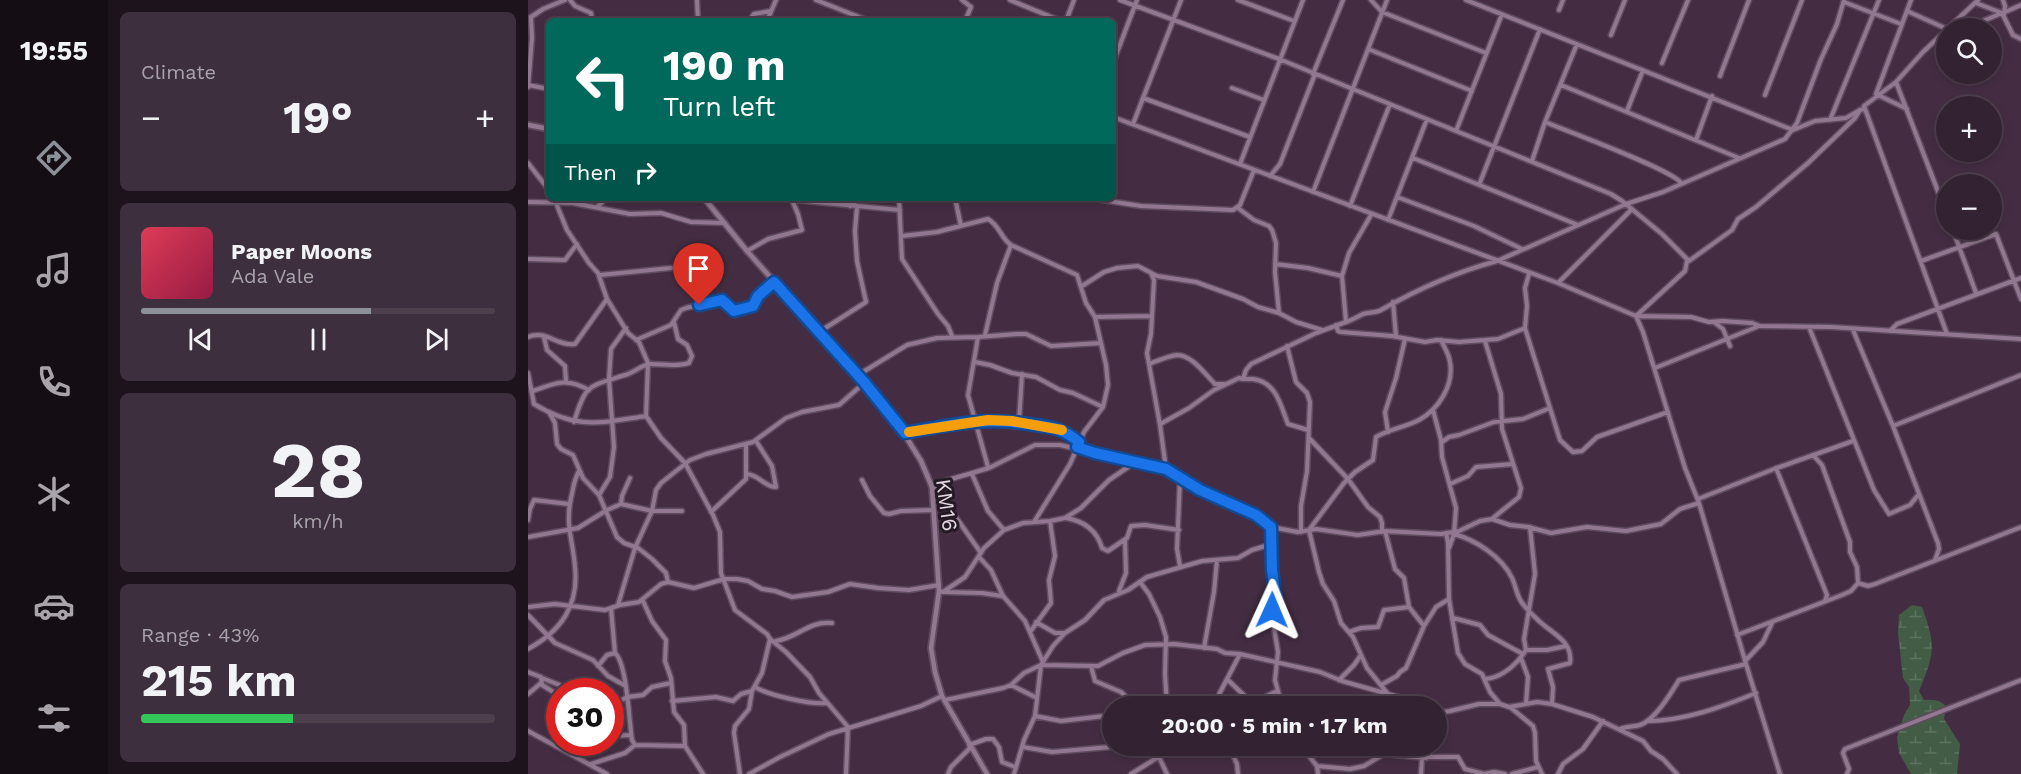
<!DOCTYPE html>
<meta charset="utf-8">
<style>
body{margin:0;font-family:"Work Sans",sans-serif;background:#3e2f3e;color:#f1f3f6;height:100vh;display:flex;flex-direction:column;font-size:22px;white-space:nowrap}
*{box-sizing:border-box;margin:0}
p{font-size:20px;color:#a9a4ac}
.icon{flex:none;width:33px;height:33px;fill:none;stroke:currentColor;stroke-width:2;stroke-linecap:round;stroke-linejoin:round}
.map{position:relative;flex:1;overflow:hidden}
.sheet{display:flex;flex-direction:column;gap:12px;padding:12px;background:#1c131c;width:420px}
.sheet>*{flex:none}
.top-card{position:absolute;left:18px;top:18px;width:570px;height:183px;border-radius:9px;box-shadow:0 3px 9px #0003,0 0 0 2px #4e3f4d;background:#00695c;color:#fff;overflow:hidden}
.tools{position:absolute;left:1408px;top:18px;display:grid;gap:12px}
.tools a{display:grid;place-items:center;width:66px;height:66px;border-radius:50%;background:#332232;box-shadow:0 3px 9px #0003,0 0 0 2px #4e3f4d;font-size:30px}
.speed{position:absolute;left:18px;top:678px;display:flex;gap:12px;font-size:30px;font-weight:700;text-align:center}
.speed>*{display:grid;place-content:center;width:78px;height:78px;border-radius:50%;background:#332232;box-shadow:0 3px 9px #0003,0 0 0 2px #4e3f4d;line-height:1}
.speed .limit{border:9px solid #d22;background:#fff;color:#111}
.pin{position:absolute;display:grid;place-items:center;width:51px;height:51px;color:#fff;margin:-62px -26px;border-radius:50% 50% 50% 0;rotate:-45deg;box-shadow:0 0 6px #0007}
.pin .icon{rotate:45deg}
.me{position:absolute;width:66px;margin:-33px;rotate:1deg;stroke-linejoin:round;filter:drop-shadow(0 0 4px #0008)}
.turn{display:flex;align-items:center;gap:21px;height:126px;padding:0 18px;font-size:27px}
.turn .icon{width:78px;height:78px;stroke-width:2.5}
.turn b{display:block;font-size:42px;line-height:51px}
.then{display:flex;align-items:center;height:57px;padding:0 18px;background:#0003;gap:12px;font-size:22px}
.big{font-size:45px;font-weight:700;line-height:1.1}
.sheet .card{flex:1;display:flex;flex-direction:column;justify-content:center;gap:9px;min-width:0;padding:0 21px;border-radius:9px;background:#3e2f3e}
.sheet .dial{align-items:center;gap:0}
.dial b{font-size:78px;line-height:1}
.song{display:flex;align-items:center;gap:18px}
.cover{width:72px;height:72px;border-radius:9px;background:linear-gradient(135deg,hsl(350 70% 55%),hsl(340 70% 35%))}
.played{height:6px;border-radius:3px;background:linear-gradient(90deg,#8c9099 65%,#4e3f4d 65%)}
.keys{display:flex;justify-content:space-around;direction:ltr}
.heat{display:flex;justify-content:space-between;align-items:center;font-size:33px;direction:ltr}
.charge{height:9px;border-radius:4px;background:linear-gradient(90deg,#34c759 43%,#4e3f4d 0)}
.trip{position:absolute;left:574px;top:696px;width:345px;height:60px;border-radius:30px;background:#332232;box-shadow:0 3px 9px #0003,0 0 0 2px #4e3f4d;font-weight:700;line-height:60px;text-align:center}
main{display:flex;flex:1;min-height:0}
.menu{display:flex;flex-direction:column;width:108px;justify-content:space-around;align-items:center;background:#140e14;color:#a9a4ac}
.menu .icon{width:42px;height:42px}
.menu .on{color:#8c9099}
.menu b{font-size:27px;color:#f1f3f6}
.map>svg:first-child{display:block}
.wetland{fill:url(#wetland-marsh)}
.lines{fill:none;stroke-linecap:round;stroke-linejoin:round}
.minor-casing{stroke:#5f4c5e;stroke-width:7}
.tertiary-casing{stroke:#5f4c5e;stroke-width:8}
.minor{stroke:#927790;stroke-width:4}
.tertiary{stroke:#927790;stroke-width:4.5}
.route-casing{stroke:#114b97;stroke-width:15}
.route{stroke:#1a73e8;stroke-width:10}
.slow{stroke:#f59e0b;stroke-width:10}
.labels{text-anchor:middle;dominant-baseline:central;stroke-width:6;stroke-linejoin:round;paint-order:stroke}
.street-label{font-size:21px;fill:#e6d8e5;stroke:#241a24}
</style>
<main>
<nav class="menu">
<b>19:55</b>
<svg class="icon on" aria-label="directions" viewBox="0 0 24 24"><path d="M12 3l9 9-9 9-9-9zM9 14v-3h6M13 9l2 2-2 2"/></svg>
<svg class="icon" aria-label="music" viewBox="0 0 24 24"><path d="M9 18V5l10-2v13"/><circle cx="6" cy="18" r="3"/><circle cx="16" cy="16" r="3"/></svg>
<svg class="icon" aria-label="phone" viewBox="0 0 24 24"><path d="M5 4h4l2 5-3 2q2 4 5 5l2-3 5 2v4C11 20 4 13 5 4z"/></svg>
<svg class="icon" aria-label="climate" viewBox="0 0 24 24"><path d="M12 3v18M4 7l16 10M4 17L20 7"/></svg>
<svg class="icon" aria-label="car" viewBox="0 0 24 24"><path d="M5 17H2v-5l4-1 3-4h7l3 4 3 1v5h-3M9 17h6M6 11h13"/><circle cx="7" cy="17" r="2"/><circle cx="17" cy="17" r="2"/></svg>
<svg class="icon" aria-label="filters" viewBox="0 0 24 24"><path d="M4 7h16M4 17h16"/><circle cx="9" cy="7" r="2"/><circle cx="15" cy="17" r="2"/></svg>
</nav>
<section class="sheet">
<div class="card"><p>Climate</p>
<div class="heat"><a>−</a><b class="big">19°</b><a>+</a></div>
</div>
<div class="card">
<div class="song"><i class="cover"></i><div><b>Paper Moons</b><p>Ada Vale</p></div></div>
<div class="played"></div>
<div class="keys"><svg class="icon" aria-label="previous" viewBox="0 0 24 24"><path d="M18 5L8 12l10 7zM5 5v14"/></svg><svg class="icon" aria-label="pause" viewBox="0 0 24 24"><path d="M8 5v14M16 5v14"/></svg><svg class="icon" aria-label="next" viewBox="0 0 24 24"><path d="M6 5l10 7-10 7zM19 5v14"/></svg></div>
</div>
<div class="card dial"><b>28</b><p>km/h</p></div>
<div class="card"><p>Range · 43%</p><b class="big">215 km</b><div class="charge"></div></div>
</section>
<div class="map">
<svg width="1493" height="774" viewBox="0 0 1493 774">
<defs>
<pattern id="wetland-marsh" width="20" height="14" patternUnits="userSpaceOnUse" patternTransform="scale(1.5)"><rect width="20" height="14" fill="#425c46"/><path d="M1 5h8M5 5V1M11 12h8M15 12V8" fill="none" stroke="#5d7361"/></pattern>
</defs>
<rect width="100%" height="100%" fill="#442d43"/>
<!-- wetland -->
<path class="wetland" d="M1384 605 1394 607C1408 645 1407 653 1391 691L1396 700C1409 699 1414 701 1423 711L1417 713 1416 719 1432 744 1429 774H1383L1371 753 1369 737 1376 715 1382 705 1381 687 1375 678 1370 633 1371 615Z"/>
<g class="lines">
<!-- minor casing -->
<g class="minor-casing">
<path id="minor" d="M42 0 47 6 63 13 64 21
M169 0 170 21
M288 0 341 21
M434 0 443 7 437 21
M482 0 533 21
M592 0 751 59 1083 194 1094 201 1134 234 1161 261 1204 230 1210 219 1228 207 1280 163 1327 118 1332 110 1336 109
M710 0 766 21
M843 0 854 12 958 53
M938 0 1265 130
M1475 0 1477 6 1476 14
M1316 2 1373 24
M1448 3 1474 13
M1031 10 1035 0
M1379 11 1419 29
M1477 12 1493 5
M221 21 226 14 243 11
M239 21 248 0
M538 21 546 0
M1438 28 1474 13 1485 35 1493 39
M1083 35 1097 0
M840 49 944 91
M585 63 609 0
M1134 63 1160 0
M785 74 815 0
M1192 76 1221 0
M1368 82 1419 215
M0 85 21 89
M1033 85 1211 158
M0 87 4 38 3 17 15 9 37 0
M704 88 736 100
M1348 94 1383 0
M1237 95 1274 0
M1350 95 1379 109
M615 98 722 137
M1099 111 1115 70
M585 117 1030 283 1108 316 1115 332 1157 468 1171 503 1218 664 1252 774
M1302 120 1351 0
M1017 122C1039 131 1145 170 1153 183
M605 124 653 0
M1265 130 1287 121 1318 118 1332 110
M928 131 974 14
M1168 140 1184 96
M885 158 1050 225
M1004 161 1017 122 1049 44
M0 163 21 190
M712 164 775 0
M742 176 752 164 787 74
M951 185 1012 29
M785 192 859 0
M869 197 946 226 994 249
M26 198 39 230 61 263 70 273 79 299 100 333 111 342 120 363 118 416 133 438 157 463 185 515 192 532 193 573 207 610 239 634 242 639 234 673 224 691 221 709 207 726 206 733 212 774
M245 198 372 210
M371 198 374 259 410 314 420 326 424 336
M427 198 433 226
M561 198 613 206 705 210 712 205 726 170
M0 202 45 203 102 214 133 213 163 222 197 223
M322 206 332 198
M822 206 862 104
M69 207 79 198
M710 208 726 220 741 226 744 230 748 243 747 272 751 313 768 322 794 330
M860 220 899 119
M1425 230 1448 293
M374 236 409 232 460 219C471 225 473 238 483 245L549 275 558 303 567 317 578 365 580 385 575 407 556 432 542 464 506 522
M219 251 240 239 274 230 270 214 264 200
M0 259 37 260 49 244
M1393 261 1468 234 1493 299
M747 264 780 268 814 276
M623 273 626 280 623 334 619 353 632 425
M1001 274 997 288 999 306 997 328 1032 440 1045 452 1054 451 1069 437 1140 412
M72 275 143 268
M1030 283 1104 209
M554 286 576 272 589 268 610 266 629 276 668 282 715 299 730 307 751 313
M865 302 868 336
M1108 316 1163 317 1181 322 1194 321 1224 323 1232 326 1303 327 1493 339
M1108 316 1157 271 1159 261
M567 317 623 316
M818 322C824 320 829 317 835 314 841 312 848 313 853 310 890 289 928 272 969 261L1098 204 1135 192 1257 139 1269 123 1293 59 1309 24 1316 0
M1186 322 1195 329 1202 346
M808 325 810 331 813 332 864 336 897 342 909 340 931 342 970 339 997 328
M1281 327 1346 490 1361 514 1382 505 1391 494
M1325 330 1365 426 1410 543 1411 549 1407 560
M1362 331 1369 324 1493 278
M291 332 338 302 329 261 327 231 329 207
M1419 334 1336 106 1368 82 1395 52 1450 0
M457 335 469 283 483 245
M0 337C17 329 30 347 47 344L79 299
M16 337 19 350 37 366 38 381
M450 337 440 395 460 467
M108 340 143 325 153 310 158 308 193 300 198 302 206 311 225 306 230 296 246 282
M957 341 973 394 974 429 993 488 991 497 965 518
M759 346 768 382 779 393 782 402 779 471 773 506V532
M447 362 462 365 484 373 508 377 532 390 545 393 575 407
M621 364C629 361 640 356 649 355 664 355 677 374 687 384H696
M1127 368 1231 326
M0 373 6 404C49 430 71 423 118 416
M330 375 379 345 409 338 450 337 489 334H498L523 346 573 343
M715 379C719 379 722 379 725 379 749 382 753 407 760 424L780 430
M5 391C27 383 38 377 61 390
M905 410 913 440 914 457 928 508 926 534 921 548
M22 414 27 423 29 444 33 449 45 455 55 478 71 495 89 537 96 543 110 548 124 559 138 573 140 582
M46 422C58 383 60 387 97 375 106 373 114 364 123 364 136 364 148 367 161 363L164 356 159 345 150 339 146 322
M491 422 494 374
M1365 426 1493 375
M860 432 857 412 868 378 877 339
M377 433C419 426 458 417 500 424 523 427 532 427 551 442
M781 438 820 479 840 507 852 517 854 523V532
M914 442 921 437 931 435 966 422 995 419 1022 408
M1285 455 1294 465 1322 542V552L1329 567 1330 583
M1248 468 1299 595 1297 601
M638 469 632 425 634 423 661 408 686 390 711 378 715 379 718 370 723 364 788 333 818 322 814 276 821 253 843 215
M219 474C231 475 237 487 248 487L244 466 228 441
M444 474 460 511 476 530
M652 479 649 549 652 566
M334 480 342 496 356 513 361 514 373 511 406 510
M922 484 940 476 948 467 985 464
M403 485 461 468 507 445H532L638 469 672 490 728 515 743 527 770 532 788 529 830 535 857 531 913 534 931 531 952 521 964 519 982 525 1000 527 1023 533 1059 527 1098 531 1133 524 1152 509 1171 503
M404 487 409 490 453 553
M71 495 82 477 86 447 81 379 83 349 98 328
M1170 499 1246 469 1325 441
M93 504 94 496 102 478
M183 512 218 479V445
M538 518C556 521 569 531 574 548L580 551 599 538 603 526 617 525 651 530
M0 520 2 509 6 500 41 504
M743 527 744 570 748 598 744 616 750 652 747 680 754 706
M857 531 867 569 876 578 881 607 896 626
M918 533 920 542 921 599 930 653 937 664 954 674 962 692 972 704
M926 534C948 540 974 557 984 578 988 586 989 598 995 604 999 610 1006 616 1011 621 1025 634 1045 641 1042 663L1020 669 1025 687 1024 704
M0 537 50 528 79 510 93 504 124 511H154
M451 557 463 570 475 596 497 621 515 662
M612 582 621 594 632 617 638 637 637 674 639 706
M411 591 415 592 437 577 456 548 476 530 495 523 522 521 537 518 553 508 581 480 606 463
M591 591 598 573 597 540
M416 592 454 593 474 596
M115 601 124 621 138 640 137 661 143 678 146 712 156 725 157 746 175 774
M90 605 107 548 124 511 128 490 133 483 162 460 178 454 225 442 258 418 274 412 311 405 336 383
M0 607 27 604 77 610 92 605 111 602 133 584 140 582 166 588 196 579H209L220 581 234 589 247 591 264 597 300 592 322 584 350 588 381 590 411 585
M83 608 87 653
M0 615 27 643 65 660 80 676 96 685
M925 618 952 625 960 635 995 654
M508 622 527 633H536
M502 632 523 603 521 580 527 556 522 521
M821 632 833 628 850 627 856 610 881 607
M1209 635 1314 595 1323 591 1330 583 1340 586 1347 584 1493 527
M242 639 258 652 282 677 291 693 320 727 318 774
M248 641C271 637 280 621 304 623
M676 648 686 592 689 560
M0 649C33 631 51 606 47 567 45 540 37 526 43 498 46 486 45 482 51 471
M998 650H1019L1038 646
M993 658 1000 677 998 703
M1217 661 1235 642 1244 623
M563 666 567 681 593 692 608 706
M0 672 13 677 14 685 32 696
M14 678 39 688
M699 679 725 704
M958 679C975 677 989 664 998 650L996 639 1007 574 1002 527
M811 680 826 665 833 655
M483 685 509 698
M853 685 869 676 872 672 878 668 896 626 908 607 921 599
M227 687C240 695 283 705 299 703
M0 694 13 683
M860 694 839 668 825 637 813 623 806 601 795 584 791 572 781 530 816 483 827 472 845 460 848 437C861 429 878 427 891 420 911 409 926 385 922 362 921 354 916 347 913 340
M417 700 475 688 483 685 496 673 513 665 570 666 595 653 617 645 646 644 689 649 697 653 712 654 792 672 814 681 885 701 893 706
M144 701 188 697 205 701 213 694 224 691
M685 706 712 654
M719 706 749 691
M82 707 99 697 115 695 124 687 143 683
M982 707 1005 726 1007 733 1008 761 1014 774
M909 713 922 711 951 704H972L981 707 1009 702 1024 704 1065 717 1115 741 1123 751 1135 759 1149 774
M507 716 533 721 585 715
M1119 721C1156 721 1194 707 1228 693
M1092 729C1099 726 1106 727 1112 725 1127 720 1143 693 1151 680L1218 664
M0 731 79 774
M82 736 103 735
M107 745 157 746
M441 745 458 739H465L471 747 474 762 487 767
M630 746 631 757 639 774
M701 746 709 764 710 774
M773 746 789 766 790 774
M495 747 524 752 594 746
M43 753 47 742
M902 757H930L937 769 956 774 966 772 977 774
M63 764 97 753 107 745 104 740C101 721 99 663 87 653L79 655 70 666
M789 766 822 769 836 766 856 754 898 758 902 756V746
M221 774 252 757 301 734 393 706 414 696
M420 774 423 767 443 747
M486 774 496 740 507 716 513 665 525 646 537 633 557 620 576 600 600 590 619 577 674 561 710 558 724 550 744 544
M603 774 648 746
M893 774 894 758
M984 774 1010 767
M1030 774 1035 764 1055 749 1075 721
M1319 774 1321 769 1315 753 1317 749 1493 680"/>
</g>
<!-- tertiary casing -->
<g class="tertiary-casing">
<path id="tertiary" d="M0 125 21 129
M176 198 219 251 364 414 393 461 404 487 411 591 403 648 407 672 414 696 459 774"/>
</g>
<!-- minor -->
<use href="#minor" class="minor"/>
<!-- tertiary -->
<use href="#tertiary" class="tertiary"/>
</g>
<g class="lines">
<!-- route casing -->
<g class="route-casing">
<path id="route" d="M171 305 194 300 206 311 225 306 230 296 246 282 336 382 377 433C419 425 458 417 500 424 523 427 532 427 551 442L549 447 567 453 638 469 672 490 728 515 743 527 744 570 748 598 744 610"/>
</g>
<!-- route -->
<use href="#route" class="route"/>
<!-- slow -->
<path class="slow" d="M381 432 460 420 484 421 534 430"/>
</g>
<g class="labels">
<!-- street labels -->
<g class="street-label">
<text transform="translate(419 505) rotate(82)">KM16</text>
</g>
</g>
</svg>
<div class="tools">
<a><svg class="icon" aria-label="search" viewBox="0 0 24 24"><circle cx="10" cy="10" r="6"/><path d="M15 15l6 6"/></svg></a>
<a>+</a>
<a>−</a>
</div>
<div class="speed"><div class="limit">30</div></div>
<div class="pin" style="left:171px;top:305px;background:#d93025"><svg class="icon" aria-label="arrive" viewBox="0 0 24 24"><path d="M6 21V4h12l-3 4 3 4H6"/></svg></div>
<svg class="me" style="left:744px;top:610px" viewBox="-20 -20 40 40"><path d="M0-17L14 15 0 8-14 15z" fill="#1a73e8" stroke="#fff" stroke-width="4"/></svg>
<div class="trip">20:00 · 5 min · 1.7 km</div>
<div class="top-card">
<div class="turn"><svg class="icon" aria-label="left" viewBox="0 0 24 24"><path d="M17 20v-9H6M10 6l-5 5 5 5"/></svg><div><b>190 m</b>Turn left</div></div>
<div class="then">Then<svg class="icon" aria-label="right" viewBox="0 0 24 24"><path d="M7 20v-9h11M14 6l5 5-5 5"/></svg></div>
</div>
</div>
</main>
